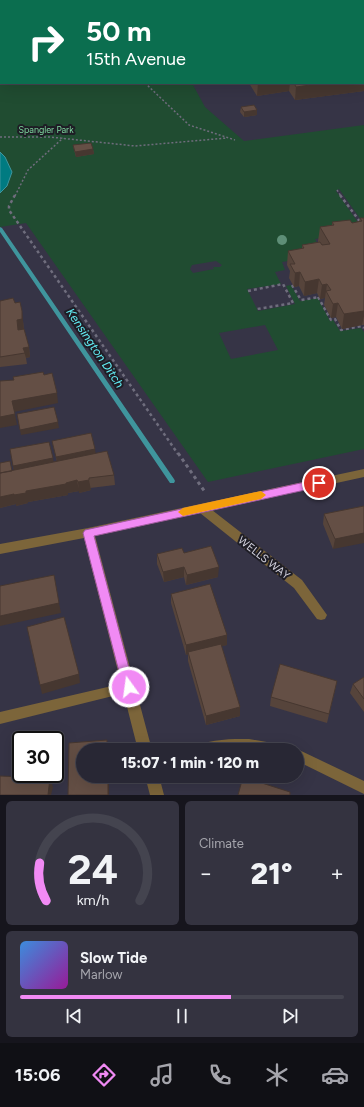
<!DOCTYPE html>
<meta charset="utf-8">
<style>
body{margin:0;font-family:Figtree,sans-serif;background:#343340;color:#f1f3f6;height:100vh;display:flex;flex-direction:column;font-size:15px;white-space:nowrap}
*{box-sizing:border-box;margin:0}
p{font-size:13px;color:#a5a5ac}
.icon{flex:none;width:22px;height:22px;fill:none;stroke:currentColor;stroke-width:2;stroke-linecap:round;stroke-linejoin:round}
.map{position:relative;height:795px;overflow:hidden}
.sheet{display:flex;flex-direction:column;gap:6px;padding:6px;background:#16151d;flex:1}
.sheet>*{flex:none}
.top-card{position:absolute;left:0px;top:0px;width:364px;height:84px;box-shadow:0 4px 16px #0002,0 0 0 1px #44444f;background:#0b6e4f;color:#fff;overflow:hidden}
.speed{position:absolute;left:12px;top:731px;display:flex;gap:8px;font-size:20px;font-weight:700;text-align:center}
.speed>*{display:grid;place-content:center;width:52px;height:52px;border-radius:50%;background:#282734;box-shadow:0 4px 16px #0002,0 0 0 1px #44444f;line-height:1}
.speed .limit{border:2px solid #111;border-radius:6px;background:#fff;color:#111}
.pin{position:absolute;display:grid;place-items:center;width:34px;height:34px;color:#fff;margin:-17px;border:2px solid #fff;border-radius:50%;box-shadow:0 1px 4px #0007}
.me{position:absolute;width:44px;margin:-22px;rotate:346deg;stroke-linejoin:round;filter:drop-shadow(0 0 3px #0008)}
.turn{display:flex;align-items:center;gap:14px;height:84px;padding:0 20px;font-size:18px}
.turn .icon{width:52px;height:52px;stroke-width:2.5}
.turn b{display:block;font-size:28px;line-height:34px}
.big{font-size:30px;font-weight:800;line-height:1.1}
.sheet .tile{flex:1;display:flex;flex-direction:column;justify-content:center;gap:6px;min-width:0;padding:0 14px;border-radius:6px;background:#343340}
.sheet .dial{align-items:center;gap:0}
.dial svg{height:104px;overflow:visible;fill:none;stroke:#44444f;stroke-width:7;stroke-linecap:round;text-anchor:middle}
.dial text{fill:#f1f3f6;stroke:none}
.song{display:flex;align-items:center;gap:12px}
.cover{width:48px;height:48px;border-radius:6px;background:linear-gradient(135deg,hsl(210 70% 55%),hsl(300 70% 35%))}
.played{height:4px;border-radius:2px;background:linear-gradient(90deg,#f18af4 65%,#44444f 65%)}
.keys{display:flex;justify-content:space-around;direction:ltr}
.heat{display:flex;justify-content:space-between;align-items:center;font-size:22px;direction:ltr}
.sheet .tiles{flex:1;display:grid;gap:6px;grid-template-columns:1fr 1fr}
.tile:last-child{grid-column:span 2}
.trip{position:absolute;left:76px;top:743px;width:228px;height:40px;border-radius:20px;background:#282734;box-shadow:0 4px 16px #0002,0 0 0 1px #44444f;font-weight:800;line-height:40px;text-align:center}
.menu{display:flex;height:64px;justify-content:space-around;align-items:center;background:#101015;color:#a5a5ac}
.menu .icon{width:28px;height:28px}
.menu .current{color:#f18af4}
.menu b{font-size:18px;color:#f1f3f6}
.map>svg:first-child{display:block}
.green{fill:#204c31;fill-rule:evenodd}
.water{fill:#007b81;stroke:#3f959d}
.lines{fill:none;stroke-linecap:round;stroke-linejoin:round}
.stream{fill:#3f959d;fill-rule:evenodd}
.path-far2{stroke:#6f6d7d;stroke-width:1.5;stroke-dasharray:2 2;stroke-linecap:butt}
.path-far1{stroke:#6f6d7d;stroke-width:2.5;stroke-dasharray:3 3;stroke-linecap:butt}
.path{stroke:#6f6d7d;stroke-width:3;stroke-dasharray:3.5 3.5;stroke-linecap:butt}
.service{fill:#7c653a;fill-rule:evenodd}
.minor{fill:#7c653a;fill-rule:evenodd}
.tertiary{fill:#7c653a;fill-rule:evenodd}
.tree{fill:#5e8e77}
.wall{fill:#56443b}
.shaded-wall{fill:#463730}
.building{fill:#644f45;stroke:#463730}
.route{fill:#f18af4;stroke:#9d5a9f}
.slow{fill:#f59e0b}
.labels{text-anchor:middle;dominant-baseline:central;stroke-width:4;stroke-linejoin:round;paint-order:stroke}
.far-park-label{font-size:9px;fill:#7ed89f;stroke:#1e1d25}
.street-label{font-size:11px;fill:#d3d2de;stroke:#1e1d25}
.water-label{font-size:12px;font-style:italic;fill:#63eff6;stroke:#1e1d25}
</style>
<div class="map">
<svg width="364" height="795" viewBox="0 0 364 795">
<rect width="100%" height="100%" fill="#363446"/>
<!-- green -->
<path class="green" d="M0 0 133 1H1V83H192L205 107 244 141 364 125V224L339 189 336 191 362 228 361 231 315 239 323 255 282 262 285 270 275 272 281 284 247 289 258 311 295 304 286 286 291 285 300 301 318 298 330 321 333 320 340 331 361 328 364 332V449L208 482 26 223 0 227ZM216 261 222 265 220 267H213L214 269 193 273 190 269 192 265ZM265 325 278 350 231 359 219 333Z"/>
<!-- water -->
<path class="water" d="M0 152 5 157 12 172 7 186 0 193Z"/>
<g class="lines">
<!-- stream -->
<path class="stream" d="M28 0H32L31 1H27Z
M0 75H1V79H0Z
M0 227 2 228 174 479 175 481 174 483H170L0 232Z"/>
<!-- path-far2 -->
<path class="path-far2" d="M145 83 189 125 235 140
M0 137H50L135 146 227 138
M337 190 341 196
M15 196 28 170 63 138"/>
<!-- path-far1 -->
<path class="path-far1" d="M15 195 9 206V210L178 454
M340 195 364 227
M292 285 301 300 319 297
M248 291 283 284 293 303 257 309
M318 297 331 320 335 319 341 330 362 326 364 328"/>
<!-- path -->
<path class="path" d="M178 453 205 492"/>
<!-- service -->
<path class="service" d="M129 682 133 683 135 687 133 691 129 692 0 724V712Z
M249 739 278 744 282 746 284 750H194L196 746C212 739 231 739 249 739Z
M297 749 364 781V794L297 761V750H295Z"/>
<!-- minor -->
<path class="minor" d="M202 0H208V1H202Z
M364 469V477L212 510 302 580 327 615 325 619 321 620 317 619 294 588 200 513 95 536 152 750H138L84 538 0 554V544L88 528Z
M145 776H159L164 795H150Z"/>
<!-- tertiary -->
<path class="tertiary" d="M346 0H352L353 1H347Z
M363 14H364V19H363Z"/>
</g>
<!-- trees -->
<circle class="tree" cx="282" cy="240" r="5"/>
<!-- wall -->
<path class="wall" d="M248 0H273V1H250Z
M293 0H325V1H293Z
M364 60V91L295 100 289 91 257 96 249 83H363Z
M241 107 257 110V115L244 117 240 112Z
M73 145 93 149 94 154 76 157 74 150Z
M360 218H364V325H362L342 329 336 317 331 318 324 305 325 298 320 299 317 293 304 296 299 286 294 287 289 278 290 271 287 265 288 251 302 249V245L318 242V241L320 227 332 225V222L352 223 359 221Z
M0 301 15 303 23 321 24 330 29 347 30 357 26 358 27 364 0 367Z
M52 441 95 454 114 475 115 485 90 488 91 490 79 493V491L68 493V495L28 502V503L16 506V504L0 508V463L12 471 14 470 10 449 54 462H57Z
M364 506 333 549 323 524 324 514Z
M184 553 218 577 186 585 184 577 164 582 157 564V554Z
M171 594 227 645 221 646 240 707V716L206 725 188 661V654L186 655 171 603Z
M364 677V712L350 693 353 684Z
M337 681 327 723 270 706 271 697Z"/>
<!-- shaded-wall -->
<path class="shaded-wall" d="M147 0H169V1H147Z
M258 0H273V1H258Z
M363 78H364V91L295 100 296 87 324 83H363Z
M258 83H290L289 91 257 96Z
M257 110V115L244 117V112Z
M93 149 94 154 76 157 75 152Z
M300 272 299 286 294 287 295 273Z
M319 279 317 293 304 296 305 282Z
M327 284 325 298 320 299 322 285Z
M338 303 336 317 331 318 333 304Z
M22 311 24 330H18L17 320Z
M364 311V316L362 325 342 329 344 314Z
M29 347 30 357 26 358 23 348Z
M57 393 58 403 14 412 12 401Z
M15 414 17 425 0 428V417Z
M58 422 59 428 21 435 20 430Z
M95 449 96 455 57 463 56 457Z
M53 458 54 464 14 472 13 466Z
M77 480 79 491 68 493V495L28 502V503L16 506V504L0 508V497L14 494Z
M89 480 91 490 79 493 78 482Z
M364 533V543L333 549 335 539Z
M184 567V577L164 582 163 572Z
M219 567 218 577 186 585 187 575Z
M59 603 61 613 0 626V616Z
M227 635V645L189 654 188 652V654L186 655V645Z
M79 674 80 683 42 694 40 685Z
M240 707V716L206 725V716Z
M108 776H109V795H108Z
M50 778 53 787 51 795H48Z"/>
<!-- building -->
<path class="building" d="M168 0H170V1H160Z
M299 0H321L322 1H299Z
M363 60H364V78H363Z
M294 83H324L296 87Z
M254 105 257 110 244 112 241 107Z
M91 143 93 149 75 152 73 145Z
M360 218H364V311L344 314 338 303 333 304 326 291 331 290 327 284 322 285 319 279 305 282 300 272 295 273 290 264H295L288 251 304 248 302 245 320 242 322 245 330 244 320 227 334 225 332 222 350 220 352 223 362 221Z
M13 298 15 303 20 302 22 311V319L17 320 18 330 24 329 29 347 23 348 25 353 0 357V301Z
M43 372 44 375 52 373 57 393 12 401 15 414 0 417V381L14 380 13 377Z
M54 407 58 422 20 430 17 414Z
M91 433 95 449 56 457 52 441Z
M49 442 53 458 13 466 10 449Z
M107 451 114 475 89 478V480L78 482 77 480 66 483V484L26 491V493L14 495V494L0 497V473Z
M10 461 12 471 0 473V463Z
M364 506V533L335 539 324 514Z
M211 546 219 567 187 575 184 567 163 572 157 554 182 548 184 553Z
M54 575 59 603 0 616V586Z
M210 584 227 635 186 645 171 594Z
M64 617 79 674 40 685 27 627Z
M221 644 240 707 206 716 188 652Z
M280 664 337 681 329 714 271 697Z
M364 677V699L353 684Z
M107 740V750H83V776H108V795H68L69 743Z
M0 776 50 778 48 795H0Z
M243 777 290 792V795H238Z"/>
<!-- route -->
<path class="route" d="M319 479 324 483 319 487 94 536 134 687 133 691 129 693 124 691 83 533 85 530Z"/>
<!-- slow -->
<path class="slow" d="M261 491 266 495 261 499 183 516 178 512 183 508Z"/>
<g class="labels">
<!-- far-park labels -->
<g class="far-park-label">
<text x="46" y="129">Spangler Park</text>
</g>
<!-- street labels -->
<g class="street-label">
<text transform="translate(264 558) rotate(38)">WELLS WAY</text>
</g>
<!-- water labels -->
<g class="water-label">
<text transform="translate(95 348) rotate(56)">Kensington Ditch</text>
</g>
</g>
</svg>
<div class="speed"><div class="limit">30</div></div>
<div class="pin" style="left:319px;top:483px;background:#d93025"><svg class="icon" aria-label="arrive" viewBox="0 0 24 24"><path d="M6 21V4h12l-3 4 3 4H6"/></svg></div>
<svg class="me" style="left:129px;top:687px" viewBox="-20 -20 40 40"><circle r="17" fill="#f18af4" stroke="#fff" stroke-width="3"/><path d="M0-11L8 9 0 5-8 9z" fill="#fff"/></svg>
<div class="trip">15:07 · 1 min · 120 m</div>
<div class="top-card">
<div class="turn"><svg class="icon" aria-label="right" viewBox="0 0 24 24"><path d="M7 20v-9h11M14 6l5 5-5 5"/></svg><div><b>50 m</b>15th Avenue</div></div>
</div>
</div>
<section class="sheet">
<div class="tiles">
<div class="tile dial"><svg viewBox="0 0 100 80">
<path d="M14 69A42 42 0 1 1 86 69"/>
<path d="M14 69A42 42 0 0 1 9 40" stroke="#f18af4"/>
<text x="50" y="56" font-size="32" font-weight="700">24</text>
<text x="50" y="72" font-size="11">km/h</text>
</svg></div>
<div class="tile"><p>Climate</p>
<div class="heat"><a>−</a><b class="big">21°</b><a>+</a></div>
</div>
<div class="tile">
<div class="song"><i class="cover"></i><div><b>Slow Tide</b><p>Marlow</p></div></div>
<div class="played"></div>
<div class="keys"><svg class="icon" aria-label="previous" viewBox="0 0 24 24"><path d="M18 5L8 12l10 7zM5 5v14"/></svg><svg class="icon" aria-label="pause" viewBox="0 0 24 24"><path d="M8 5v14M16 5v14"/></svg><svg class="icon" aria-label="next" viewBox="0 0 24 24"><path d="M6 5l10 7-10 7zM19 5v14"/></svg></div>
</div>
</div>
</section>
<nav class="menu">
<b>15:06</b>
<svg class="icon current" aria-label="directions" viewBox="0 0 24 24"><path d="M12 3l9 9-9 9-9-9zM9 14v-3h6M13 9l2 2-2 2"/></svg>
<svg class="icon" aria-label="music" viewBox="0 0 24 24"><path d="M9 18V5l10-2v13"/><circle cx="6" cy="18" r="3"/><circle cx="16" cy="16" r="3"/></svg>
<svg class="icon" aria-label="phone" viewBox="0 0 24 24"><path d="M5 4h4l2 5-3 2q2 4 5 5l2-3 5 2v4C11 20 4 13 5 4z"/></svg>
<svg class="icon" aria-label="climate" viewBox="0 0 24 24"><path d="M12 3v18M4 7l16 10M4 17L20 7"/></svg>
<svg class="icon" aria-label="car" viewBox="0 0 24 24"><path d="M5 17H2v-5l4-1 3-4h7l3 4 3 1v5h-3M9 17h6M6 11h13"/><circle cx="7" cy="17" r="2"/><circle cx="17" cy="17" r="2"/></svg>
</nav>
